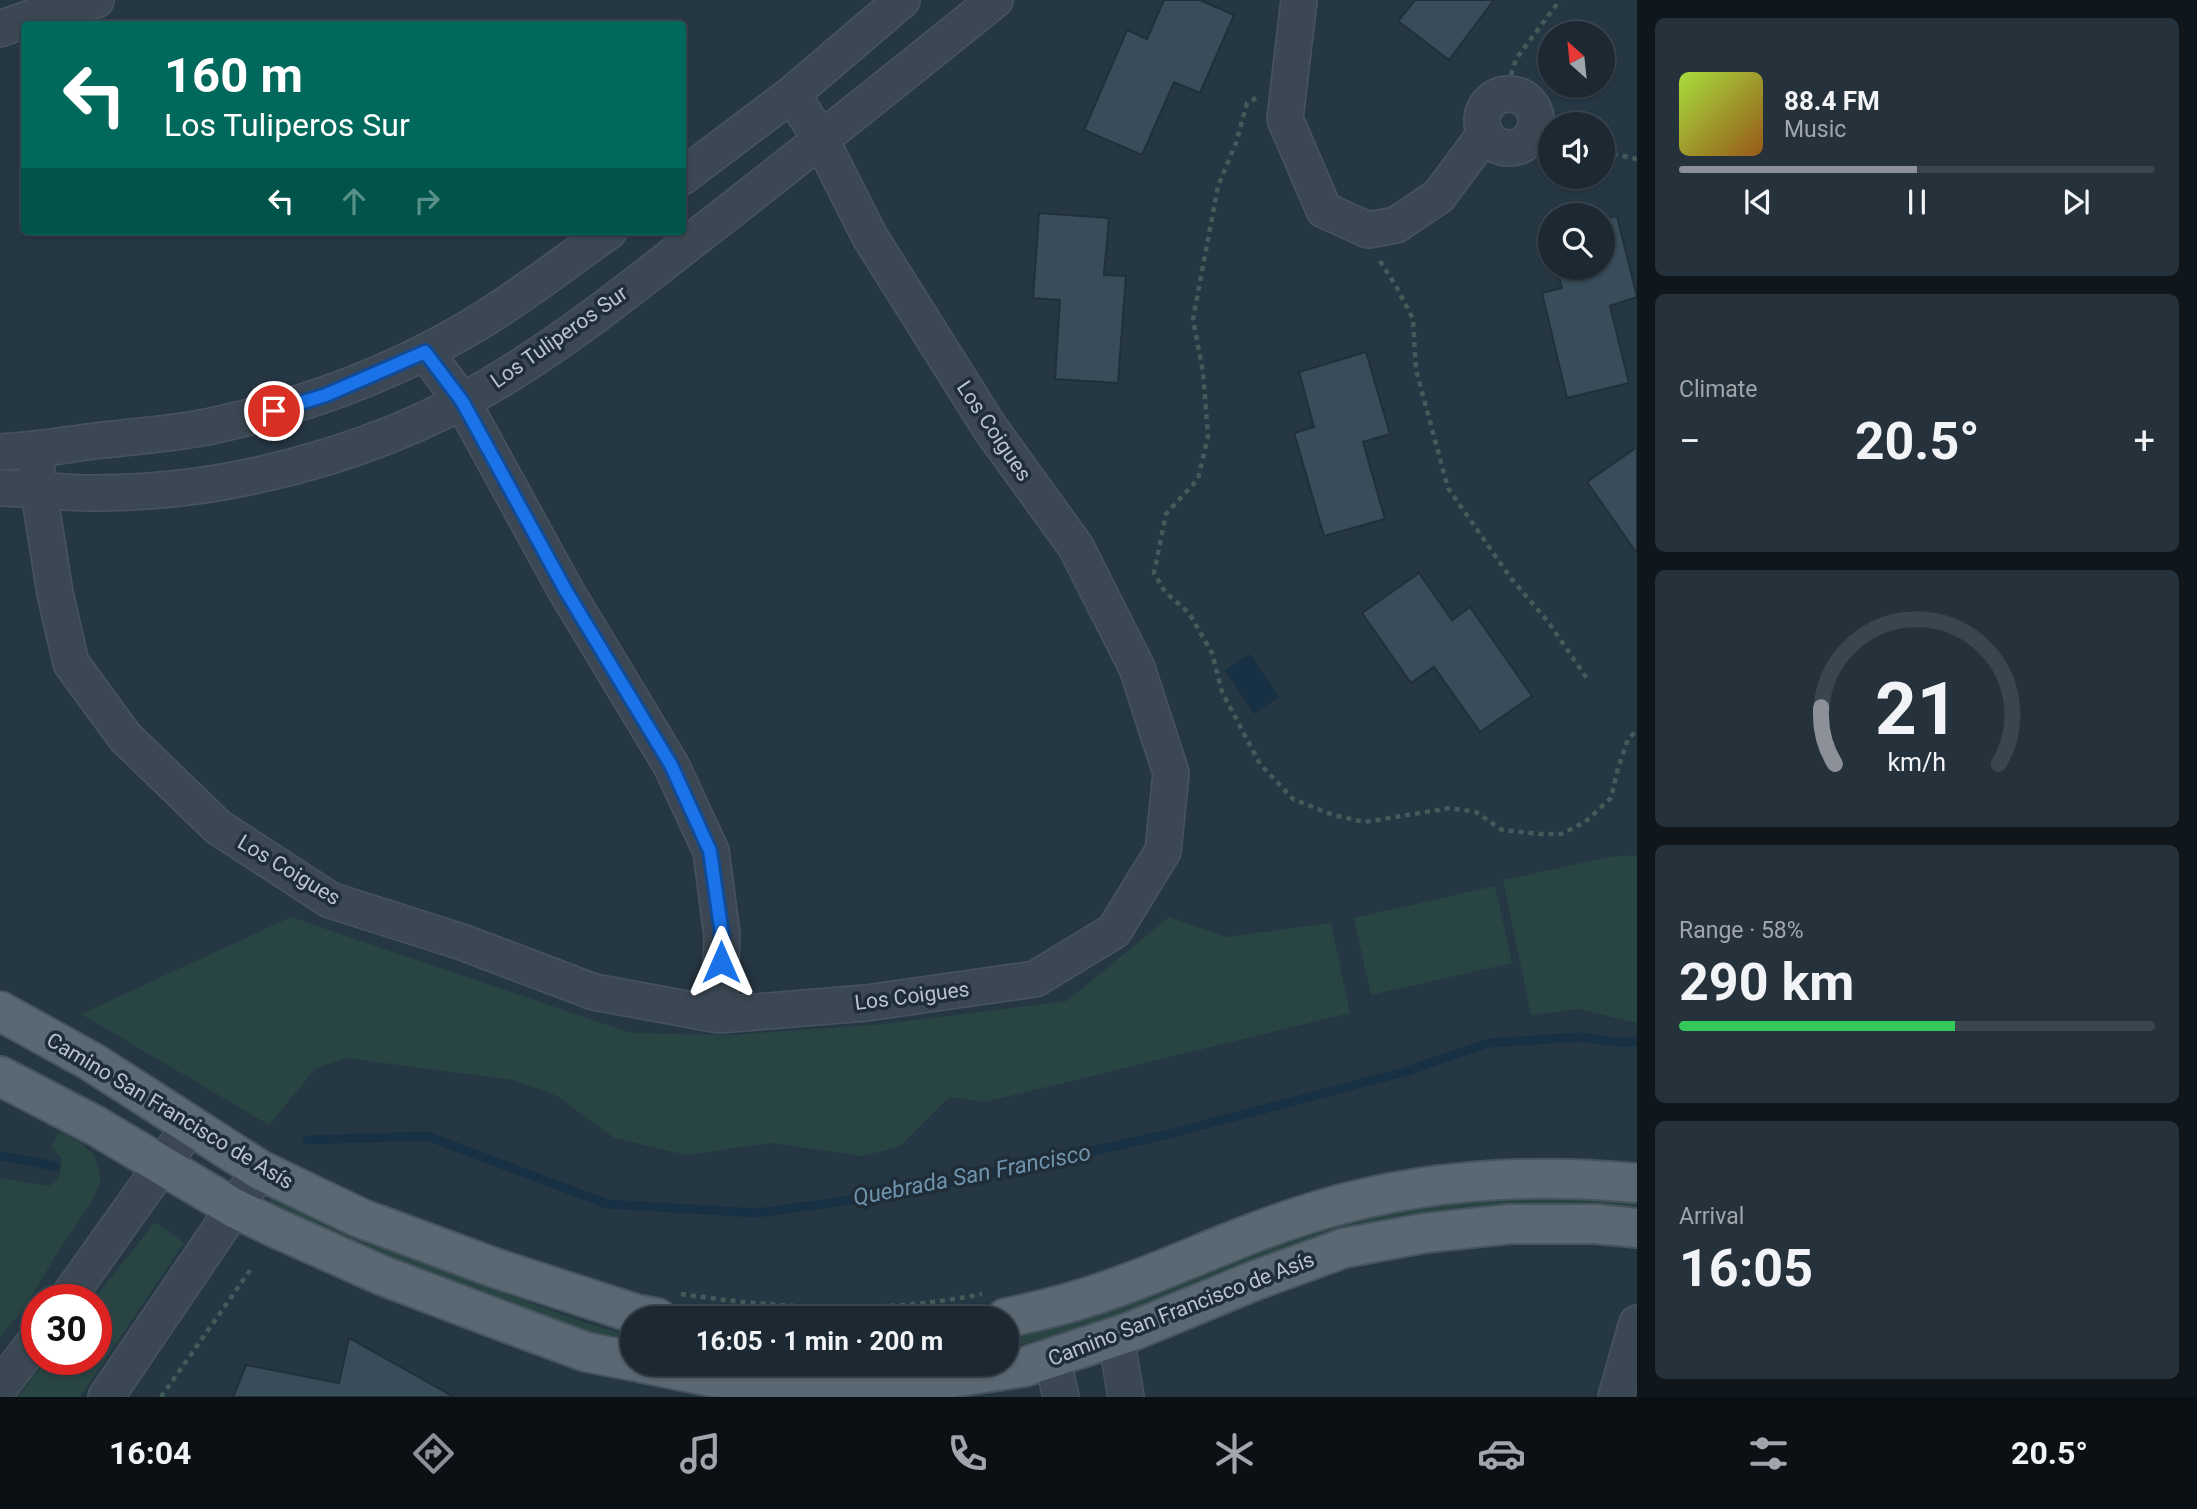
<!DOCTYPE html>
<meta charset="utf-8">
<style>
body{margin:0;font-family:Roboto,sans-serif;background:#25313b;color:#f1f3f6;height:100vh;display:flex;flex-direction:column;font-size:26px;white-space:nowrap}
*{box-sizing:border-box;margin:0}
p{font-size:23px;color:#a0a6ac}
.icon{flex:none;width:38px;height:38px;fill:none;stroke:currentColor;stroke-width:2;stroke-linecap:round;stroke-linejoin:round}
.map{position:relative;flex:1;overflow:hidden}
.sheet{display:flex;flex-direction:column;gap:18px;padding:18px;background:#0f171c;width:560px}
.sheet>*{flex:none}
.guide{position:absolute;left:21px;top:21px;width:665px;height:214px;border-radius:7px;box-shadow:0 2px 5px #0004,0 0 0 2px #3a454e;background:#00695c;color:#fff;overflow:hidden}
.needle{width:46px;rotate:333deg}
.tools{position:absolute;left:1538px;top:21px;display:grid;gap:14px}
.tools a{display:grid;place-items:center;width:77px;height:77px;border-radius:50%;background:#1c2933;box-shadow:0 2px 5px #0004,0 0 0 2px #3a454e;font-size:35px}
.speed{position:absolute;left:21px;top:1284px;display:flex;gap:14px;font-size:35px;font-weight:700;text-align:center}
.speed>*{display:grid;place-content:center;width:91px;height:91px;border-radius:50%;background:#1c2933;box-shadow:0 2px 5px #0004,0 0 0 2px #3a454e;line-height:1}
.speed .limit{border:10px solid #d22;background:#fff;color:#111}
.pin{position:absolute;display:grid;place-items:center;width:60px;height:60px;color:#fff;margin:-30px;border:4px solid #fff;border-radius:50%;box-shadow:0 2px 7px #0007}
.me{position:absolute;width:77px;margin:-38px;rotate:0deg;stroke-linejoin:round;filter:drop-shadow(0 0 5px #0008)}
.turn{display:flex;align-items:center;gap:24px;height:147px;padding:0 28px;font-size:32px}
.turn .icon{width:91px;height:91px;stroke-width:2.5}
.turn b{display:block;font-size:49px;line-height:60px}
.lanes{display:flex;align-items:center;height:66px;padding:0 28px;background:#0003;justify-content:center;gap:35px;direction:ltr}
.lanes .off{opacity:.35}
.big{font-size:52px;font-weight:700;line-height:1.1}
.sheet .card{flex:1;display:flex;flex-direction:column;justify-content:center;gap:10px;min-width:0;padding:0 24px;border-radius:10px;background:#25313b}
.sheet .dial{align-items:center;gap:0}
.dial svg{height:182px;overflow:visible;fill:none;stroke:#3a454e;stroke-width:7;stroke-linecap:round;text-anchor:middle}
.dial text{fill:#f1f3f6;stroke:none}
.song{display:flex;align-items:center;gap:21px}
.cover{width:84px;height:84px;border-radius:10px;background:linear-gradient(135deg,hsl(80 70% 55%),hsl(30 70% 35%))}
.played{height:7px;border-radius:4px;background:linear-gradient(90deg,#8c9099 50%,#3a454e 50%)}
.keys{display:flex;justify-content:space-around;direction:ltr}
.heat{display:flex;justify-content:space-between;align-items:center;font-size:38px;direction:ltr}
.charge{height:10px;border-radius:5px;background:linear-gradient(90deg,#34c759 58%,#3a454e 0)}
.trip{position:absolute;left:620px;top:1306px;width:399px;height:70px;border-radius:35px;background:#1c2933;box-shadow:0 2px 5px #0004,0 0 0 2px #3a454e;font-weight:700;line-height:70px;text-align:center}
.dock{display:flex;height:112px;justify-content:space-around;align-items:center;background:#0b1014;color:#a0a6ac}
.dock .icon{width:49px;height:49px}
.dock .on{color:#8c9099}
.dock b{font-size:32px;color:#f1f3f6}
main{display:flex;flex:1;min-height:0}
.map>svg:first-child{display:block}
.green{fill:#284443}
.water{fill:#183043}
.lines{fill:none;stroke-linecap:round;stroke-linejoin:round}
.stream{stroke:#183043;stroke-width:9}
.building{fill:#384c5a;stroke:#212f3a;stroke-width:2}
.minor-casing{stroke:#47545f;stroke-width:38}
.major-casing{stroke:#47545f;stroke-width:42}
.path{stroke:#425c5a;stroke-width:4.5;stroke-dasharray:5 5;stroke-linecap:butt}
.minor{stroke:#3b4853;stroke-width:35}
.major{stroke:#596873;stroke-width:38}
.route-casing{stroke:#114b97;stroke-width:18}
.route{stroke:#1a73e8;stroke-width:12}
.labels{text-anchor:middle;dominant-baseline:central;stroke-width:7;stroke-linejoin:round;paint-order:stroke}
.street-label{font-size:21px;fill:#b8c3cd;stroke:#1f2d39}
.water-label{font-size:23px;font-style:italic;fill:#7093ac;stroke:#1f2d39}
</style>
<main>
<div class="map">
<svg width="1637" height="1397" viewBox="0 0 1637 1397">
<rect width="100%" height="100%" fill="#263744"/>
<!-- green -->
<path class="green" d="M1637 855V1023L1578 1009 1531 1015 1503 880 1609 857Z
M1495 886 1512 963 1371 995 1354 918Z
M291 917 631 1033 729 1035 884 1024 1067 1001 1169 917 1226 937 1331 923 1350 1013 985 1102 949 1097 899 1147 862 1156 772 1143 686 1155 614 1138 557 1096 514 1080 345 1058 315 1069 269 1125 81 1014Z
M59 1132 80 1142 95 1156 101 1180 92 1201 56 1255 28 1302 0 1338V1178L49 1186 59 1178 62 1159 51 1147Z
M274 1194C352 1233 428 1264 510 1295 549 1309 590 1327 632 1335V1344C505 1311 385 1260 266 1205Z
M1512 1194 1637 1198V1210L1594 1204 1483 1209 1318 1237 1246 1262 1140 1309 1056 1336 1006 1348V1340L1080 1319 1349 1216Z
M155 1222 184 1243 80 1397H17L47 1360H96V1300H93Z"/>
<!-- water -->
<path class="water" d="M1250 654 1279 697 1254 714 1225 670Z"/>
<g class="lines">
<!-- stream -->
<path class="stream" d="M307 1140 427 1136 607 1204 757 1213 895 1194 1165 1135 1404 1072 1489 1043 1579 1037 1625 1043 1637 1041
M0 1156 55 1166"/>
</g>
<!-- building -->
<path class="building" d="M1164 0H1200L1234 15 1200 93 1174 82 1142 155 1084 130 1127 30 1147 39Z
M1415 0H1494L1449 60 1398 21Z
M1039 213 1109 218 1104 275 1126 276 1118 383 1055 379 1060 300 1033 298Z
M1617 216 1637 297 1610 306 1629 383 1567 398 1542 293 1562 288 1557 268H1603V219Z
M1366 352 1390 434 1363 442 1385 519 1324 536 1294 433 1314 427 1299 372Z
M1637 447V552H1636L1587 482Z
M1419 573 1452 620 1470 607 1532 696 1480 732 1434 667 1411 683 1362 613Z
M349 1338 454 1397H233L246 1365 339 1383Z"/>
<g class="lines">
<!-- minor casing -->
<g class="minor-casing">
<path id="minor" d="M1299 0 1285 119 1324 210 1368 230 1396 225 1439 196 1485 134
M0 29 58 8 96 0
M1482 121a27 27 0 1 1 54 0a27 27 0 1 1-54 0Z
M682 177 792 94 902 0
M425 352 462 401 566 591 671 765 711 851 722 935 719 1015
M35 451 39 492 55 593 71 663 125 737 218 827 330 900 462 942 594 992 719 1015 866 1003 1035 979 1114 931 1163 851 1171 773 1137 668 1076 547 990 428 870 237 821 140 792 94
M0 452C33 451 63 445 95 441 136 436 176 434 216 425 304 406 391 374 469 328 518 299 563 264 609 231
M0 488C31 489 61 493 92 493 147 493 204 487 258 475 349 455 439 420 517 369 587 325 651 272 716 222 810 149 903 74 995 0
M66 1300 190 1126
M1116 1337 1126 1397
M1052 1358 1061 1397
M0 1387 37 1339
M106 1397 260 1170
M1616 1397 1637 1323"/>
</g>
<!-- major casing -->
<g class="major-casing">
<path id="major" d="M0 1011 92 1062 260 1170 360 1218 495 1268 636 1314 657 1318
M0 1076 96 1126 234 1208 276 1228 381 1275 505 1322 586 1352 632 1361
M1006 1318C1045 1310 1086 1299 1123 1285 1188 1261 1250 1231 1317 1211 1420 1180 1530 1173 1637 1183
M642 1363 712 1377 836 1386 924 1382 1024 1367 1130 1332 1256 1280 1344 1248 1425 1233 1510 1224H1596L1637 1228"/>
</g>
<!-- path -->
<path class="path" d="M1505 94 1516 59 1560 0
M1256 98 1247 103 1236 143 1218 186 1193 319 1203 372 1208 436 1198 479 1166 514 1154 573 1165 592 1189 613 1212 653 1222 692 1260 764 1293 799 1333 815 1365 822 1450 808 1476 812 1502 830 1540 834H1561L1585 822 1611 798 1618 768 1628 739 1637 730
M1531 137 1550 143
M1603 152 1637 159
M1380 261 1396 286 1413 319 1416 370 1448 488 1510 577 1549 623 1588 680
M681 1294C780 1309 884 1314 982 1294
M161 1397 251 1269"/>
<!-- minor -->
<use href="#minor" class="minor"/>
<!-- major -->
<use href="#major" class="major"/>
</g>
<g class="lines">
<!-- route casing -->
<g class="route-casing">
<path id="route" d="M274 411 326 395 425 352 462 401 566 591 671 765 710 851 722 935 721 962"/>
</g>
<!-- route -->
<use href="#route" class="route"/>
</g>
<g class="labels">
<!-- street labels -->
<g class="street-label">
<text transform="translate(559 337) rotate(-35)">Los Tuliperos Sur</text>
<text transform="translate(994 431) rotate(56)">Los Coigues</text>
<text transform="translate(289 870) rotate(31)">Los Coigues</text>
<text transform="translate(912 996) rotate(-7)">Los Coigues</text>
<text transform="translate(170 1111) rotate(31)">Camino San Francisco de Asís</text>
<text transform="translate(1181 1309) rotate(-21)">Camino San Francisco de Asís</text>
</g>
<!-- water labels -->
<g class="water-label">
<text transform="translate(972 1175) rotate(-11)">Quebrada San Francisco</text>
</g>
</g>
</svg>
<div class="tools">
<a><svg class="needle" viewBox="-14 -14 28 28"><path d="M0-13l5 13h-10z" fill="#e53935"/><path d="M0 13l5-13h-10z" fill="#a0a6ac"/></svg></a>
<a><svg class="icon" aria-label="sound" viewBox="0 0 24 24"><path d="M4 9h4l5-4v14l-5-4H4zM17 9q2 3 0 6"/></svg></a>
<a><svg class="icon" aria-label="search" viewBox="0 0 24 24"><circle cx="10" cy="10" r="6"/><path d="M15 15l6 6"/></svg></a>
</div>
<div class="speed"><div class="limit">30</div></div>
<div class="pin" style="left:274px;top:411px;background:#d93025"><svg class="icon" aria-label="arrive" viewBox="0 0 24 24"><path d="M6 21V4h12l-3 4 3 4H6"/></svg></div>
<svg class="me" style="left:721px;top:962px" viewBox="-20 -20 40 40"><path d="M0-17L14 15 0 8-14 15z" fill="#1a73e8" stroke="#fff" stroke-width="4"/></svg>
<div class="trip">16:05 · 1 min · 200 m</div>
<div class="guide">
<div class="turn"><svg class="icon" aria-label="left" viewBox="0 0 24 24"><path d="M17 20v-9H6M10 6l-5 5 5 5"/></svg><div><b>160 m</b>Los Tuliperos Sur</div></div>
<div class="lanes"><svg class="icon" aria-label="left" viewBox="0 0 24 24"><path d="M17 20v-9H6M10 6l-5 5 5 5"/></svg><svg class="icon off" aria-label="ahead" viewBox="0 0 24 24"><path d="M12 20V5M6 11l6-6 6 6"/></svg><svg class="icon off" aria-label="right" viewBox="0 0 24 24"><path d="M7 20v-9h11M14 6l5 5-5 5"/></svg></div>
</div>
</div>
<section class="sheet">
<div class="card">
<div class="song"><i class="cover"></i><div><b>88.4 FM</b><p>Music</p></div></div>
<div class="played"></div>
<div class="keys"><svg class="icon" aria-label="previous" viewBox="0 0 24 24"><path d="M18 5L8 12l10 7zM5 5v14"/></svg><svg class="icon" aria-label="pause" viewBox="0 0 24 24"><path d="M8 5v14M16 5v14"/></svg><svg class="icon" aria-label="next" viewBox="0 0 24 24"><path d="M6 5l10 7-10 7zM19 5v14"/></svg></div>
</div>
<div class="card"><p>Climate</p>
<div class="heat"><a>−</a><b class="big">20.5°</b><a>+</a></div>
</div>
<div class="card dial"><svg viewBox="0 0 100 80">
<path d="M14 69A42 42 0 1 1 86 69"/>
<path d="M14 69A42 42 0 0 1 8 44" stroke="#8c9099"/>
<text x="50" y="56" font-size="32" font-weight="700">21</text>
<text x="50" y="72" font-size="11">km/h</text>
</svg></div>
<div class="card"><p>Range · 58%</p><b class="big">290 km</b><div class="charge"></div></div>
<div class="card"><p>Arrival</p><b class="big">16:05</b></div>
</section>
</main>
<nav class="dock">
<b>16:04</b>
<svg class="icon on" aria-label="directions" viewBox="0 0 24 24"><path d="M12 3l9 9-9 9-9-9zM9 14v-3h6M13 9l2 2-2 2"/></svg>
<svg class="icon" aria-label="music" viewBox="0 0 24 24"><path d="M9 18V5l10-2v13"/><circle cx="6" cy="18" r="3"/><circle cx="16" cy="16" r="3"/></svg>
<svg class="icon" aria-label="phone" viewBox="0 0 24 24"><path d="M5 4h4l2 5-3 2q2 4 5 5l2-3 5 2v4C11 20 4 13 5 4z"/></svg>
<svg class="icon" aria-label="climate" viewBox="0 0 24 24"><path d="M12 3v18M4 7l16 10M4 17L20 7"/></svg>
<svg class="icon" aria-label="car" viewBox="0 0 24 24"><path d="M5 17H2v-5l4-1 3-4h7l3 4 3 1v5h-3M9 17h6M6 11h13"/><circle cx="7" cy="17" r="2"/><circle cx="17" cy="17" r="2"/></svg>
<svg class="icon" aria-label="filters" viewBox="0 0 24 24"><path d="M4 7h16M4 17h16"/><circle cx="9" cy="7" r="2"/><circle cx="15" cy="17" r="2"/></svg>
<b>20.5°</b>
</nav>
